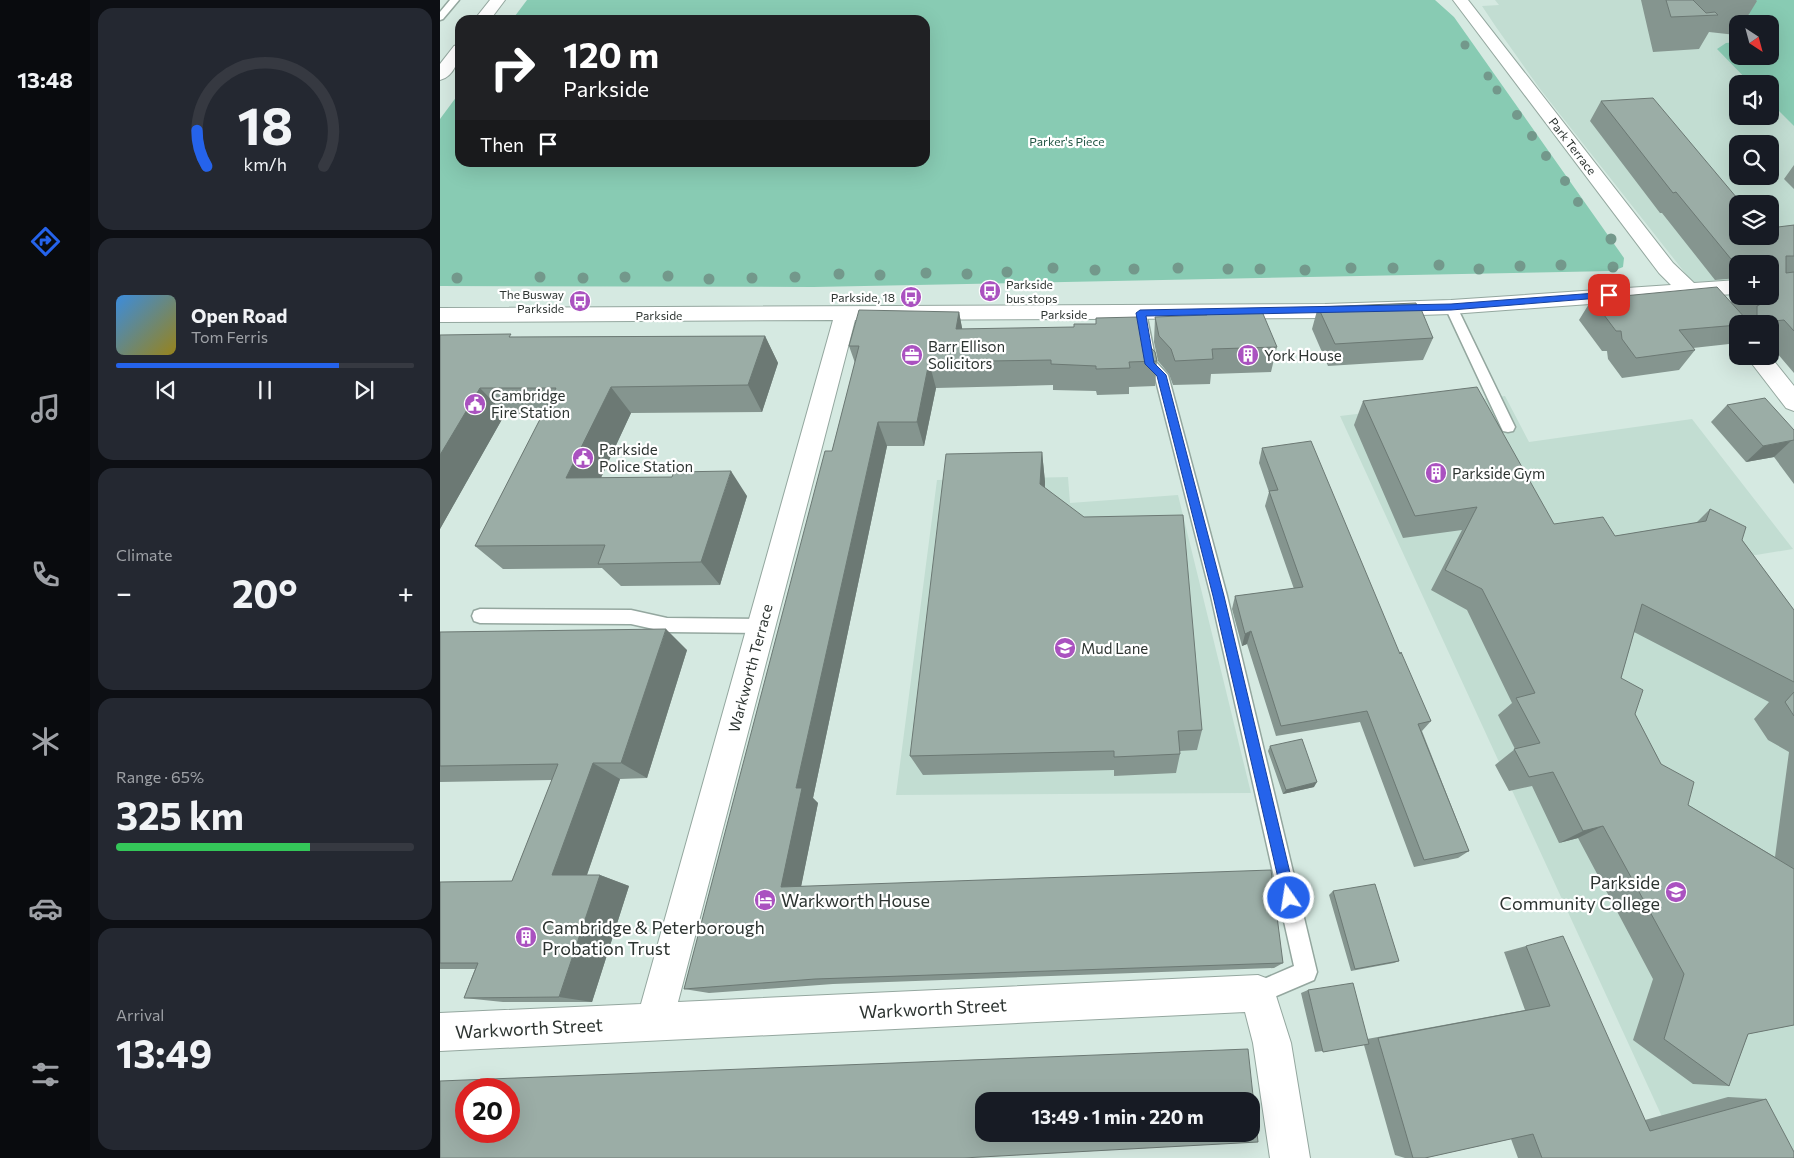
<!DOCTYPE html>
<meta charset="utf-8">
<style>
body{margin:0;font-family:Commissioner,sans-serif;background:#242831;color:#f1f3f6;height:100vh;display:flex;flex-direction:column;font-size:19px;white-space:nowrap}
*{box-sizing:border-box;margin:0}
p{font-size:16px;color:#9ea1a6}
.icon{flex:none;width:28px;height:28px;fill:none;stroke:currentColor;stroke-width:2;stroke-linecap:round;stroke-linejoin:round}
.map{position:relative;flex:1;overflow:hidden}
.drawer{display:flex;flex-direction:column;gap:8px;padding:8px;background:#0d0f14;width:350px}
.drawer>*{flex:none}
.guide{position:absolute;left:15px;top:15px;width:475px;height:152px;border-radius:15px;box-shadow:0 5px 20px #0002;background:#202124;color:#fff;overflow:hidden}
.needle{width:32px;rotate:144deg}
.controls{position:absolute;left:1289px;top:15px;display:grid;gap:10px}
.controls a{display:grid;place-items:center;width:50px;height:50px;border-radius:10px;background:#171b24;box-shadow:0 5px 20px #0002;font-size:25px}
.speed{position:absolute;left:15px;top:1078px;display:flex;gap:10px;font-size:25px;font-weight:700;text-align:center}
.speed>*{display:grid;place-content:center;width:65px;height:65px;border-radius:50%;background:#171b24;box-shadow:0 5px 20px #0002;line-height:1}
.speed .limit{border:8px solid #d22;background:#fff;color:#111}
.pin{position:absolute;display:grid;place-items:center;width:42px;height:42px;color:#fff;margin:-21px;border-radius:10px;box-shadow:0 2px 8px #0006}
.me{position:absolute;width:55px;margin:-28px;rotate:347deg;stroke-linejoin:round;filter:drop-shadow(0 0 4px #0008)}
.turn{display:flex;align-items:center;gap:18px;height:105px;padding:0 25px;font-size:22px}
.turn .icon{width:65px;height:65px;stroke-width:2.5}
.turn b{display:block;font-size:35px;line-height:42px}
.then{display:flex;align-items:center;height:48px;padding:0 25px;background:#0003;gap:10px;font-size:19px}
.big{font-size:38px;font-weight:700;line-height:1.1}
.drawer .card{flex:1;display:flex;flex-direction:column;justify-content:center;gap:8px;min-width:0;padding:0 18px;border-radius:15px;background:#242831}
.drawer .dial{align-items:center;gap:0}
.dial svg{height:130px;overflow:visible;fill:none;stroke:#363941;stroke-width:7;stroke-linecap:round;text-anchor:middle}
.dial text{fill:#f1f3f6;stroke:none}
.song{display:flex;align-items:center;gap:15px}
.cover{width:60px;height:60px;border-radius:8px;background:linear-gradient(135deg,hsl(210 70% 55%),hsl(50 70% 35%))}
.played{height:5px;border-radius:2px;background:linear-gradient(90deg,#2563eb 75%,#363941 75%)}
.keys{display:flex;justify-content:space-around;direction:ltr}
.heat{display:flex;justify-content:space-between;align-items:center;font-size:28px;direction:ltr}
.charge{height:8px;border-radius:4px;background:linear-gradient(90deg,#34c759 65%,#363941 0)}
.trip{position:absolute;left:535px;top:1092px;width:285px;height:50px;border-radius:15px;background:#171b24;box-shadow:0 5px 20px #0002;font-weight:700;line-height:50px;text-align:center}
main{display:flex;flex:1;min-height:0}
.tab-bar{display:flex;flex-direction:column;width:90px;justify-content:space-around;align-items:center;background:#090b0e;color:#9ea1a6}
.tab-bar .icon{width:35px;height:35px}
.tab-bar .active{color:#2563eb}
.tab-bar b{font-size:22px;color:#f1f3f6}
.map>svg:first-child{display:block}
.built{fill:#c2ddd2;fill-rule:evenodd}
.green{fill:#88cbb3}
.lines{fill:none;stroke-linecap:round;stroke-linejoin:round}
.service-casing{stroke:#94a79f;stroke-width:3}
.minor-casing{stroke:#94a79f;stroke-width:2}
.primary-casing{stroke:#94a79f;stroke-width:2}
.service{fill:#fff;fill-rule:evenodd}
.minor{fill:#fff;fill-rule:evenodd}
.primary{fill:#fff;fill-rule:evenodd}
.tree{fill:#73988b}
.wall{fill:#85958f;fill-rule:evenodd}
.shaded-wall{fill:#6c7974}
.building{fill:#9bada6;stroke:#6c7974;fill-rule:evenodd}
.route{fill:#2563eb;stroke:#184099}
.labels{text-anchor:middle;dominant-baseline:central;stroke-width:4.5;stroke-linejoin:round;paint-order:stroke}
.far-park-label{font-size:12px;fill:#235645;stroke:#fff}
.far-street-label{font-size:12px;fill:#2d3431;stroke:#fff}
.far-poi-label{font-size:12px;fill:#2d3431;stroke:#fff;text-anchor:end}
.poi-label{font-size:15px;fill:#2d3431;stroke:#fff;text-anchor:start}
.street-label{font-size:15px;fill:#2d3431;stroke:#fff}
.near-poi-label{font-size:18px;fill:#2d3431;stroke:#fff;text-anchor:start}
.near-street-label{font-size:18px;fill:#2d3431;stroke:#fff}
</style>
<main>
<nav class="tab-bar">
<b>13:48</b>
<svg class="icon active" aria-label="directions" viewBox="0 0 24 24"><path d="M12 3l9 9-9 9-9-9zM9 14v-3h6M13 9l2 2-2 2"/></svg>
<svg class="icon" aria-label="music" viewBox="0 0 24 24"><path d="M9 18V5l10-2v13"/><circle cx="6" cy="18" r="3"/><circle cx="16" cy="16" r="3"/></svg>
<svg class="icon" aria-label="phone" viewBox="0 0 24 24"><path d="M5 4h4l2 5-3 2q2 4 5 5l2-3 5 2v4C11 20 4 13 5 4z"/></svg>
<svg class="icon" aria-label="climate" viewBox="0 0 24 24"><path d="M12 3v18M4 7l16 10M4 17L20 7"/></svg>
<svg class="icon" aria-label="car" viewBox="0 0 24 24"><path d="M5 17H2v-5l4-1 3-4h7l3 4 3 1v5h-3M9 17h6M6 11h13"/><circle cx="7" cy="17" r="2"/><circle cx="17" cy="17" r="2"/></svg>
<svg class="icon" aria-label="filters" viewBox="0 0 24 24"><path d="M4 7h16M4 17h16"/><circle cx="9" cy="7" r="2"/><circle cx="15" cy="17" r="2"/></svg>
</nav>
<section class="drawer">
<div class="card dial"><svg viewBox="0 0 100 80">
<path d="M14 69A42 42 0 1 1 86 69"/>
<path d="M14 69A42 42 0 0 1 8 47" stroke="#2563eb"/>
<text x="50" y="56" font-size="32" font-weight="700">18</text>
<text x="50" y="72" font-size="11">km/h</text>
</svg></div>
<div class="card">
<div class="song"><i class="cover"></i><div><b>Open Road</b><p>Tom Ferris</p></div></div>
<div class="played"></div>
<div class="keys"><svg class="icon" aria-label="previous" viewBox="0 0 24 24"><path d="M18 5L8 12l10 7zM5 5v14"/></svg><svg class="icon" aria-label="pause" viewBox="0 0 24 24"><path d="M8 5v14M16 5v14"/></svg><svg class="icon" aria-label="next" viewBox="0 0 24 24"><path d="M6 5l10 7-10 7zM19 5v14"/></svg></div>
</div>
<div class="card"><p>Climate</p>
<div class="heat"><a>−</a><b class="big">20°</b><a>+</a></div>
</div>
<div class="card"><p>Range · 65%</p><b class="big">325 km</b><div class="charge"></div></div>
<div class="card"><p>Arrival</p><b class="big">13:49</b></div>
</section>
<div class="map">
<svg width="1354" height="1158" viewBox="0 0 1354 1158">
<rect width="100%" height="100%" fill="#d5e9e1"/>
<!-- built -->
<path class="built" d="M1055 0H1354V276L1330 264H1298L1297 280 1254 282 1249 278 1100 89 1056 27 1042 6 1059 5ZM1298 24H1330V56H1298ZM1298 84H1330V116H1298ZM1298 144H1330V176H1298ZM1298 204H1330V236H1298Z
M1065 396 1089 442 1252 419 1353 549 1304 557 1354 626V1158H1241L900 416Z
M628 477 630 503 738 495 811 793 456 795 497 480Z"/>
<!-- green -->
<path class="green" d="M87 0H995L1014 17 1184 258 1183 267 1173 271 373 287 0 286V119L20 92V162H485V20H72Z
M1305 0H1354V126L1330 102V84H1311L1277 49 1286 43 1297 42 1298 56H1330V24H1312Z"/>
<g class="lines">
<!-- service casing -->
<g class="service-casing">
<path id="service" d="M10 0H19L3 19 0 20V12Z
M1011 303 1017 307 1075 427 1073 431 1068 432 1063 431 1061 427 1005 307Z
M700 309 706 313 716 362 728 375 787 596 877 972 874 980 818 1004 810 1001 807 993 810 985 854 966 771 596 715 377 703 364 694 313Z
M40 609 191 610 227 618 322 619 328 621 330 626 328 631 322 633 227 632 191 624 40 623 34 621 32 616 34 611Z"/>
</g>
<!-- minor casing -->
<g class="minor-casing">
<path id="minor" d="M1013 0H1028L1233 263 1254 283 1298 280V294L1276 295 1302 324H1298V340L1290 338 1264 307 1247 297 1011 314 885 318 415 320 238 1002 818 975 831 980 851 1043 870 1158H830L813 1043 805 1012 0 1051V1013L201 1004 393 320 0 322V308L885 304 1011 300 1231 285 1219 273Z
M1306 356H1330L1354 386V411L1346 408Z"/>
</g>
<!-- primary casing -->
<g class="primary-casing">
<path id="primary" d="M50 0H65L50 20H34Z
M20 44C20 58 15 76 0 80V64L14 46Z"/>
</g>
<!-- service -->
<use href="#service" class="service"/>
<!-- minor -->
<use href="#minor" class="minor"/>
<!-- primary -->
<use href="#primary" class="primary"/>
</g>
<!-- trees -->
<g class="tree">
<circle cx="1025" cy="45" r="4.5"/>
<circle cx="1048" cy="76" r="4.5"/>
<circle cx="1057" cy="90" r="4.5"/>
<circle cx="1077" cy="115" r="5"/>
<circle cx="1092" cy="136" r="5"/>
<circle cx="1106" cy="156" r="5"/>
<circle cx="1125" cy="181" r="5"/>
<circle cx="1138" cy="202" r="5"/>
<circle cx="1171" cy="239" r="5.5"/>
<circle cx="999" cy="265" r="5.5"/>
<circle cx="1121" cy="265" r="5.5"/>
<circle cx="1080" cy="266" r="5.5"/>
<circle cx="1173" cy="267" r="5.5"/>
<circle cx="613" cy="268" r="5.5"/>
<circle cx="738" cy="268" r="5.5"/>
<circle cx="911" cy="268" r="5.5"/>
<circle cx="953" cy="268" r="5.5"/>
<circle cx="694" cy="269" r="5.5"/>
<circle cx="788" cy="269" r="5.5"/>
<circle cx="820" cy="269" r="5.5"/>
<circle cx="1039" cy="269" r="5.5"/>
<circle cx="655" cy="270" r="5.5"/>
<circle cx="865" cy="270" r="5.5"/>
<circle cx="567" cy="272" r="5.5"/>
<circle cx="486" cy="273" r="5.5"/>
<circle cx="399" cy="274" r="5.5"/>
<circle cx="527" cy="274" r="5.5"/>
<circle cx="440" cy="275" r="5.5"/>
<circle cx="228" cy="276" r="5.5"/>
<circle cx="100" cy="277" r="5.5"/>
<circle cx="185" cy="277" r="5.5"/>
<circle cx="355" cy="277" r="5.5"/>
<circle cx="17" cy="278" r="5.5"/>
<circle cx="143" cy="278" r="5.5"/>
<circle cx="312" cy="278" r="5.5"/>
<circle cx="269" cy="279" r="5.5"/>
</g>
<!-- wall -->
<path class="wall" d="M1201 0H1316L1317 1 1303 24H1298V33L1296 35 1269 32 1259 49 1213 52Z
M1161 101 1298 236 1354 225V373L1330 345V324H1298V343L1253 348 1255 350 1239 370 1182 378 1168 359 1167 351H1162L1139 320 1152 299 1291 302 1292 301 1289 296 1298 285V296H1330V264H1298V278L1275 280 1222 213H1220L1150 121Z
M1354 165V189L1344 179Z
M878 307 978 309 993 338 983 360 888 366 872 329Z
M766 311 837 347 831 372 771 374 770 384 733 385 729 374 718 361 714 342 715 317 765 315Z
M519 312 522 329 702 338 717 361 715 386 689 387V394L657 395 656 391 613 390V385L496 388 484 446H447L373 798 378 803 361 886 843 963 834 968 393 984 269 993 244 989 392 451 415 363 409 346Z
M0 335 74 337 325 336 338 363 322 412 191 413 161 478 307 496 280 585 181 586 162 568 63 569 35 546 103 414H65L0 529Z
M923 401 1114 524 1175 536 1256 523 1270 509 1302 540 1354 610V1025L1308 1034 1289 1086 1253 1084 1193 1040 1213 979 1138 838 1119 843 1092 786 1069 791 1055 765 1075 749 1058 715 1072 703 1027 610 991 590 1022 530 963 538 914 425ZM1194 632 1329 702 1314 719 1328 740 1349 752 1335 857 1248 805 1221 764 1195 714 1181 678Z
M1287 405 1354 430V484L1334 457 1306 462 1271 422Z
M822 448 960 654 991 721 982 731 1029 851 1018 858 974 867 920 722 836 736 807 644 802 646 792 609 795 596 854 589 825 506 829 492 819 463Z
M602 452 605 482V488L762 730 757 750 739 751 740 754 736 773 674 776V770L483 775 470 756Z
M0 632 247 650 207 778 180 779 147 875H160L189 886 152 1002H63L24 998 35 969H0V882L72 881 112 780 0 782Z
M830 746 874 787 843 794 828 751Z
M893 891 959 961 954 963 911 971 889 895Z
M1086 946 1205 1120 1288 1097 1326 1099 1354 1158H1078L1071 1139 985 1158H965L955 1155 924 1045 875 1052 861 993 868 990 927 1039 1085 1010 1064 952Z"/>
<!-- shaded-wall -->
<path class="shaded-wall" d="M519 312 524 338 516 329Z
M325 336 338 363 322 412 308 385Z
M489 362 496 388 484 446 477 422Z
M171 387 191 413 149 503 126 478Z
M40 388 65 414 0 529V455Z
M438 422 447 446 373 798 378 803 359 897 341 887 356 788Z
M1351 441 1334 457 1306 462 1323 446Z
M602 452 605 482 604 513 600 484Z
M291 471 307 496 280 585 261 562Z
M226 629 247 650 207 778 181 763Z
M811 631 807 644 802 646 805 634Z
M153 763 180 779 143 886 112 875Z
M877 782 874 787 843 794 846 790Z
M1163 826 1138 838 1119 843 1143 831Z
M160 875 189 886 152 1002 119 997Z"/>
<!-- building -->
<path class="building" d="M1226 0H1253L1266 13 1275 12 1278 15 1231 17Z
M1213 98 1302 204H1298V236H1330V228L1354 225V256H1346V273L1354 272V331L1344 320 1305 324H1298V325L1239 330 1255 350 1196 358 1182 339 1181 331H1176L1152 299 1277 287 1306 319 1317 321V306L1321 304 1314 296H1330V264H1316V259L1314 258 1291 259 1236 192 1233 193 1161 101Z
M976 303 978 309H981L993 338 895 344 878 307Z
M821 309 837 347 772 349 773 359 735 361 731 349 719 336 715 317 767 315 766 311Z
M419 310 519 312 516 329 634 327V324H656V318L698 317 702 338 715 352 717 361 689 362 690 368 656 369V366L611 364V360L489 362 477 422H438L356 788H362L341 887 831 870 843 963 375 979 244 989 385 451H392L419 346H409Z
M71 334 69 337 325 336 308 385 171 387 126 478 232 477 234 472 291 471 261 562 158 564 165 545 35 546 116 388H40L0 455V335Z
M1037 387 1114 524 1163 517 1175 536 1266 521 1270 509 1306 527 1302 540 1354 610V682L1202 604 1181 678 1203 690 1195 714 1221 764 1254 782 1248 805 1354 869V1025L1308 1034 1289 1086 1224 1039 1244 974 1163 826 1143 831 1113 772 1089 777 1074 749 1100 743 1076 698 1095 693 1042 589 1005 570 1037 507 975 516 923 401Z
M1325 398 1354 430V440L1323 446 1287 405Z
M871 441 960 654 961 652 991 721 978 724 1029 851 984 860 927 711 841 726 811 631 805 634 795 596 863 587 829 491 838 490 822 448Z
M602 452 600 484 644 517 743 515 762 730 738 731 740 754 674 757V751L470 756 506 454Z
M226 629 181 763H153L112 875H160L119 997 24 998 38 963H0V882L72 881 118 764 0 766V632Z
M1354 692V716L1345 702Z
M862 739 877 782 846 790 830 746Z
M935 884 959 961 915 969 893 891Z
M1123 936 1210 1131 1326 1099 1354 1152V1158H1102L1093 1134 985 1158H973L938 1038 1110 1006 1086 946Z
M913 983 929 1044 883 1052 868 990Z
M808 1049 818 1142 523 1158H0V1081ZM26 1089H69V1131H26ZM544 1101H811V1134H544Z"/>
<!-- route -->
<path class="route" d="M1169 292 1173 295 1172 297 1011 310 706 316 714 363 726 375 784 596 856 898 854 904 849 906 844 904 773 596 717 376 705 364 696 313 700 310 1011 304Z"/>
<!-- icons -->
<defs>
<g id="bus-disc" transform="scale(1.125)"><circle r="9.5" fill="#aa52c0" stroke="#fff"/><path d="M-5-6H5V4H4V6H2V4H-2V6H-4V4H-5ZM-3.5-4V0h7V-4ZM-3.5 1.2v1.5H-2V1.2ZM2 1.2v1.5H3.5V1.2Z" fill="#fff"/></g>
<g id="office-disc" transform="scale(1.125)"><circle r="9.5" fill="#aa52c0" stroke="#fff"/><path d="M-6-3h4V-5.5h4V-3h4V5H-6ZM-1-4.5V-3h2v-1.5ZM-6 0V1H6V0Z" fill="#fff"/></g>
<g id="building-disc" transform="scale(1.125)"><circle r="9.5" fill="#aa52c0" stroke="#fff"/><path d="M-4-6H4V6H1V3H-1V6H-4ZM-2.5-4.3h1.7v1.8h-1.7ZM.8-4.3h1.7v1.8H.8ZM-2.5-1h1.7V.8h-1.7ZM.8-1h1.7V.8H.8Z" fill="#fff"/></g>
<g id="civic-disc" transform="scale(1.125)"><circle r="9.5" fill="#aa52c0" stroke="#fff"/><path d="M-.6-6.5H3V-4.5H.6V-3L4-1V1h2V6H-6V1h2V-1L-.6-3ZM-1.2 2.5V6h2.4V2.5Z" fill="#fff"/></g>
<g id="school-disc" transform="scale(1.125)"><circle r="9.5" fill="#aa52c0" stroke="#fff"/><path d="M0-5L7-2L0 1L-7-2ZM-4 1L0 2.5L4 1V4Q0 6-4 4Z" fill="#fff"/></g>
<g id="hotel-disc" transform="scale(1.125)"><circle r="9.5" fill="#aa52c0" stroke="#fff"/><path d="M-6-4.5h1.5V1H6V5H4.5V3h-9V5H-6ZM-4 0a1.8 1.8 0 1 1 3.6 0ZM.5 0V-2.5h3Q6-2.5 6 0Z" fill="#fff"/></g>
</defs>
<g fill-rule="evenodd">
<use href="#bus-disc" x="550" y="291"/>
<use href="#bus-disc" x="471" y="297"/>
<use href="#bus-disc" x="140" y="301"/>
<use href="#office-disc" x="472" y="355"/>
<use href="#building-disc" x="808" y="355"/>
<use href="#civic-disc" x="35" y="404"/>
<use href="#civic-disc" x="143" y="458"/>
<use href="#building-disc" x="996" y="473"/>
<use href="#school-disc" x="625" y="648"/>
<use href="#school-disc" x="1236" y="892"/>
<use href="#hotel-disc" x="325" y="900"/>
<use href="#building-disc" x="86" y="937"/>
</g>
<g class="labels">
<!-- far-park labels -->
<g class="far-park-label">
<text x="627" y="141">Parker's Piece</text>
</g>
<!-- far-street labels -->
<g class="far-street-label">
<text transform="translate(1133 146) rotate(52)">Park Terrace</text>
<text x="624" y="314">Parkside</text>
<text x="219" y="315">Parkside</text>
</g>
<!-- far-poi labels -->
<g class="far-poi-label">
<text x="566" y="284" text-anchor="start">Parkside<tspan x="566" dy="14">bus stops</tspan></text>
<text x="124" y="294">The Busway<tspan x="124" dy="14">Parkside</tspan></text>
<text x="455" y="297">Parkside, 18</text>
</g>
<!-- poi labels -->
<g class="poi-label">
<text x="488" y="346">Barr Ellison<tspan x="488" dy="17">Solicitors</tspan></text>
<text x="824" y="355">York House</text>
<text x="51" y="395">Cambridge<tspan x="51" dy="17">Fire Station</tspan></text>
<text x="159" y="449">Parkside<tspan x="159" dy="17">Police Station</tspan></text>
<text x="1012" y="473">Parkside Gym</text>
<text x="641" y="648">Mud Lane</text>
</g>
<!-- street labels -->
<g class="street-label">
<text transform="translate(310 668) rotate(-75)">Warkworth Terrace</text>
</g>
<!-- near-poi labels -->
<g class="near-poi-label">
<text x="1220" y="882" text-anchor="end">Parkside<tspan x="1220" dy="21">Community College</tspan></text>
<text x="341" y="900">Warkworth House</text>
<text x="102" y="927">Cambridge &amp; Peterborough<tspan x="102" dy="21">Probation Trust</tspan></text>
</g>
<!-- near-street labels -->
<g class="near-street-label">
<text transform="translate(493 1008) rotate(-3)">Warkworth Street</text>
<text transform="translate(89 1028) rotate(-3)">Warkworth Street</text>
</g>
</g>
</svg>
<div class="controls">
<a><svg class="needle" viewBox="-14 -14 28 28"><path d="M0-13l5 13h-10z" fill="#e53935"/><path d="M0 13l5-13h-10z" fill="#9ea1a6"/></svg></a>
<a><svg class="icon" aria-label="sound" viewBox="0 0 24 24"><path d="M4 9h4l5-4v14l-5-4H4zM17 9q2 3 0 6"/></svg></a>
<a><svg class="icon" aria-label="search" viewBox="0 0 24 24"><circle cx="10" cy="10" r="6"/><path d="M15 15l6 6"/></svg></a>
<a><svg class="icon" aria-label="layers" viewBox="0 0 24 24"><path d="M12 4l9 5-9 5-9-5zM3 14l9 5 9-5"/></svg></a>
<a>+</a>
<a>−</a>
</div>
<div class="speed"><div class="limit">20</div></div>
<div class="pin" style="left:1169px;top:295px;background:#d93025"><svg class="icon" aria-label="arrive" viewBox="0 0 24 24"><path d="M6 21V4h12l-3 4 3 4H6"/></svg></div>
<svg class="me" style="left:849px;top:898px" viewBox="-20 -20 40 40"><circle r="17" fill="#2563eb" stroke="#fff" stroke-width="3"/><path d="M0-11L8 9 0 5-8 9z" fill="#fff"/></svg>
<div class="trip">13:49 · 1 min · 220 m</div>
<div class="guide">
<div class="turn"><svg class="icon" aria-label="right" viewBox="0 0 24 24"><path d="M7 20v-9h11M14 6l5 5-5 5"/></svg><div><b>120 m</b>Parkside</div></div>
<div class="then">Then<svg class="icon" aria-label="arrive" viewBox="0 0 24 24"><path d="M6 21V4h12l-3 4 3 4H6"/></svg></div>
</div>
</div>
</main>
